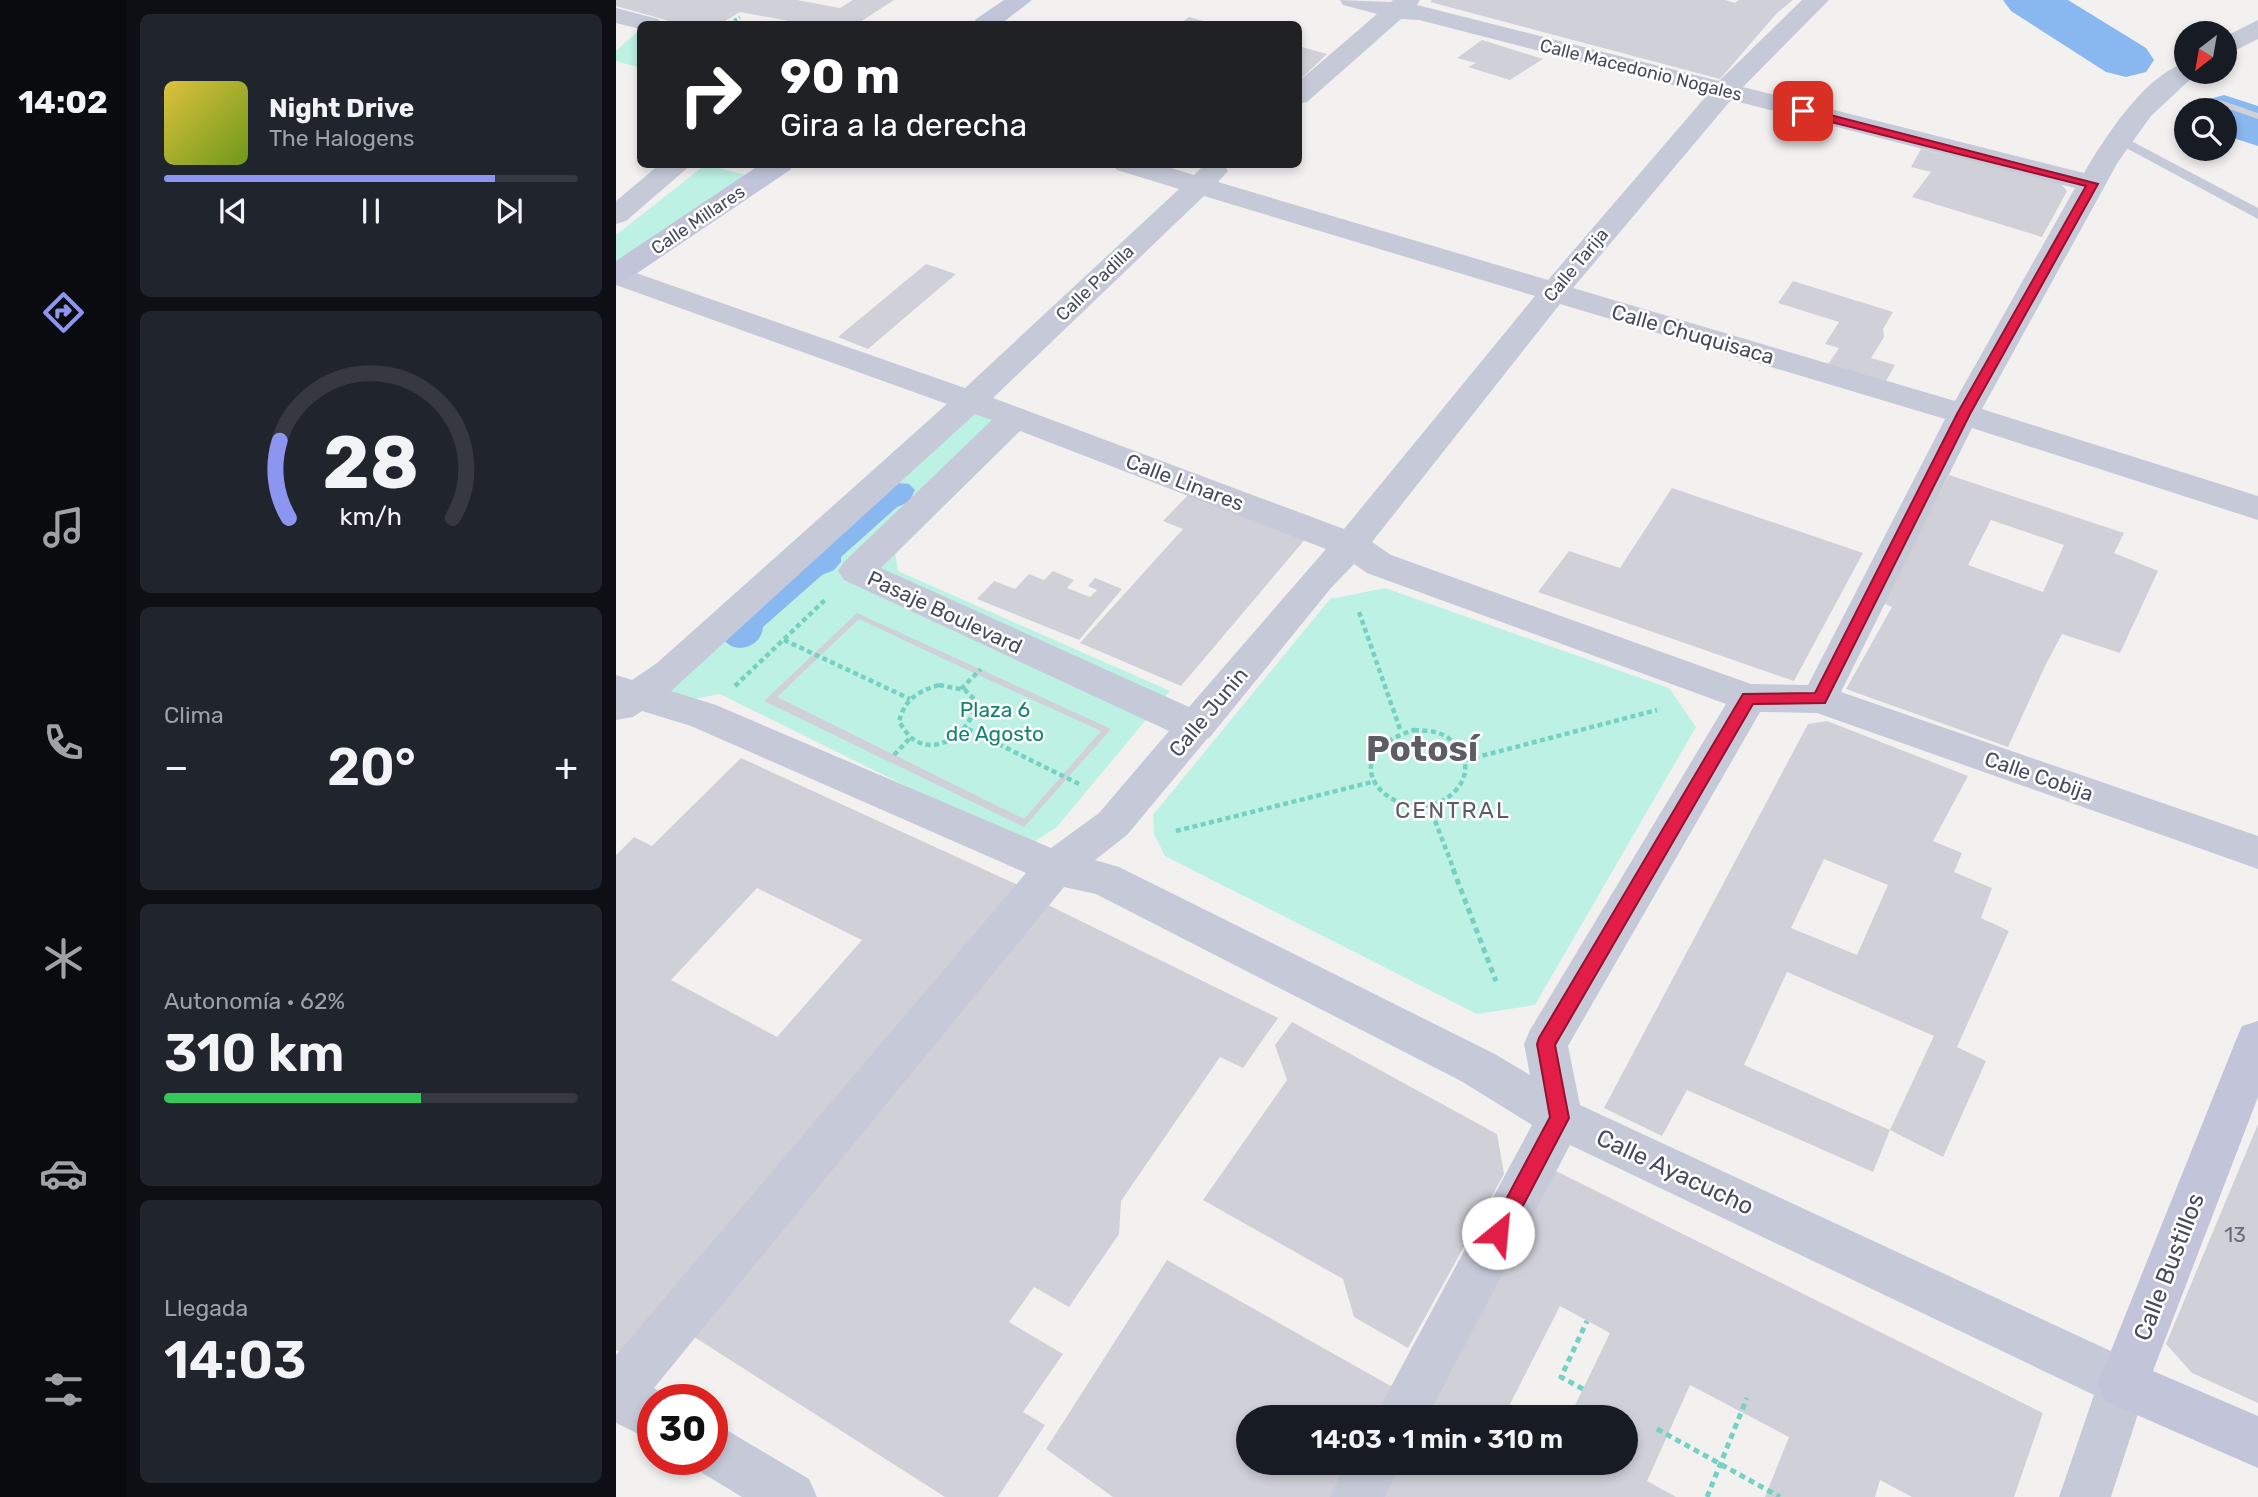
<!DOCTYPE html>
<html lang="es">
<meta charset="utf-8">
<style>
body{margin:0;font-family:Rubik,sans-serif;background:#20242c;color:#f1f3f6;height:100vh;display:flex;flex-direction:column;font-size:26px;white-space:nowrap}
*{box-sizing:border-box;margin:0}
p{font-size:23px;color:#9ea1a6}
.icon{flex:none;width:38px;height:38px;fill:none;stroke:currentColor;stroke-width:2;stroke-linecap:round;stroke-linejoin:round}
.map{position:relative;flex:1;overflow:hidden}
.sheet{display:flex;flex-direction:column;gap:14px;padding:14px;background:#0d0f14;width:490px}
.sheet>*{flex:none}
.hud{position:absolute;left:21px;top:21px;width:665px;height:147px;border-radius:10px;box-shadow:0 4px 10px #0003;background:#202124;color:#fff;overflow:hidden}
.needle{width:46px;rotate:211deg}
.fabs{position:absolute;left:1558px;top:21px;display:grid;gap:14px}
.fabs a{display:grid;place-items:center;width:63px;height:63px;border-radius:50%;background:#171b24;box-shadow:0 4px 10px #0003;font-size:35px}
.speed{position:absolute;left:21px;top:1384px;display:flex;gap:14px;font-size:35px;font-weight:700;text-align:center}
.speed>*{display:grid;place-content:center;width:91px;height:91px;border-radius:50%;background:#171b24;box-shadow:0 4px 10px #0003;line-height:1}
.speed .limit{border:10px solid #d22;background:#fff;color:#111}
.pin{position:absolute;display:grid;place-items:center;width:60px;height:60px;color:#fff;margin:-30px;border-radius:14px;box-shadow:0 4px 10px #0006}
.me{position:absolute;width:77px;margin:-38px;rotate:28deg;stroke-linejoin:round;filter:drop-shadow(0 0 5px #0008)}
.turn{display:flex;align-items:center;gap:24px;height:147px;padding:0 28px;font-size:32px}
.turn .icon{width:91px;height:91px;stroke-width:2.5}
.turn b{display:block;font-size:49px;line-height:60px}
.big{font-size:52px;font-weight:600;line-height:1.1}
.sheet .card{flex:1;display:flex;flex-direction:column;justify-content:center;gap:10px;min-width:0;padding:0 24px;border-radius:10px;background:#20242c}
.sheet .dial{align-items:center;gap:0}
.dial svg{height:182px;overflow:visible;fill:none;stroke:#363941;stroke-width:7;stroke-linecap:round;text-anchor:middle}
.dial text{fill:#f1f3f6;stroke:none}
.song{display:flex;align-items:center;gap:21px}
.cover{width:84px;height:84px;border-radius:10px;background:linear-gradient(135deg,hsl(50 70% 55%),hsl(80 70% 35%))}
.played{height:7px;border-radius:4px;background:linear-gradient(90deg,#8c96f1 80%,#363941 80%)}
.keys{display:flex;justify-content:space-around;direction:ltr}
.heat{display:flex;justify-content:space-between;align-items:center;font-size:38px;direction:ltr}
.charge{height:10px;border-radius:5px;background:linear-gradient(90deg,#34c759 62%,#363941 0)}
.trip{position:absolute;left:620px;top:1405px;width:402px;height:70px;border-radius:35px;background:#171b24;box-shadow:0 4px 10px #0003;font-weight:600;line-height:70px;text-align:center}
main{display:flex;flex:1;min-height:0}
.menu{display:flex;flex-direction:column;width:126px;justify-content:space-around;align-items:center;background:#090b0e;color:#9ea1a6}
.menu .icon{width:49px;height:49px}
.menu .selected{color:#8c96f1}
.menu b{font-size:32px;color:#f1f3f6}
.map>svg:first-child{display:block}
.green{fill:#bdf1e3}
.water{fill:#89b7f0}
.lines{fill:none;stroke-linecap:round;stroke-linejoin:round}
.river{fill:#89b7f0;fill-rule:evenodd}
.building{fill:#d0d0d8;fill-rule:evenodd}
.path-far2{stroke:#74d1c3;stroke-width:3.5;stroke-dasharray:3.5 2.5;stroke-linecap:butt}
.path-far1{stroke:#74d1c3;stroke-width:4.5;stroke-dasharray:5 3.5;stroke-linecap:butt}
.path{stroke:#74d1c3;stroke-width:5;stroke-dasharray:6 4.5;stroke-linecap:butt}
.lane{fill:#c6cad8;fill-rule:evenodd}
.street{fill:#c6cad8;fill-rule:evenodd}
.secondary{fill:#c2c5da;fill-rule:evenodd}
.route{fill:#e11d48;stroke:#92132f;stroke-width:2}
.labels{text-anchor:middle;dominant-baseline:central;stroke-width:5;stroke-linejoin:round;paint-order:stroke}
.far-street-label{font-size:18px;fill:#474b5f;stroke:#fff}
.street-label{font-size:21px;fill:#474b5f;stroke:#fff}
.park-label{font-size:21px;fill:#138473;stroke:#fff}
.near-number-label{font-size:21px;fill:#696c7d}
.neighbourhood-label{font-size:23px;letter-spacing:2px;fill:#5c5d65;stroke:#fff}
.near-street-label{font-size:24px;fill:#474b5f;stroke:#fff}
.town-label{font-size:35px;font-weight:bold;fill:#5c5d65;stroke:#fff}
</style>
<main>
<nav class="menu">
<b>14:02</b>
<svg class="icon selected" aria-label="directions" viewBox="0 0 24 24"><path d="M12 3l9 9-9 9-9-9zM9 14v-3h6M13 9l2 2-2 2"/></svg>
<svg class="icon" aria-label="music" viewBox="0 0 24 24"><path d="M9 18V5l10-2v13"/><circle cx="6" cy="18" r="3"/><circle cx="16" cy="16" r="3"/></svg>
<svg class="icon" aria-label="phone" viewBox="0 0 24 24"><path d="M5 4h4l2 5-3 2q2 4 5 5l2-3 5 2v4C11 20 4 13 5 4z"/></svg>
<svg class="icon" aria-label="climate" viewBox="0 0 24 24"><path d="M12 3v18M4 7l16 10M4 17L20 7"/></svg>
<svg class="icon" aria-label="car" viewBox="0 0 24 24"><path d="M5 17H2v-5l4-1 3-4h7l3 4 3 1v5h-3M9 17h6M6 11h13"/><circle cx="7" cy="17" r="2"/><circle cx="17" cy="17" r="2"/></svg>
<svg class="icon" aria-label="filters" viewBox="0 0 24 24"><path d="M4 7h16M4 17h16"/><circle cx="9" cy="7" r="2"/><circle cx="15" cy="17" r="2"/></svg>
</nav>
<section class="sheet">
<div class="card">
<div class="song"><i class="cover"></i><div><b>Night Drive</b><p>The Halogens</p></div></div>
<div class="played"></div>
<div class="keys"><svg class="icon" aria-label="previous" viewBox="0 0 24 24"><path d="M18 5L8 12l10 7zM5 5v14"/></svg><svg class="icon" aria-label="pause" viewBox="0 0 24 24"><path d="M8 5v14M16 5v14"/></svg><svg class="icon" aria-label="next" viewBox="0 0 24 24"><path d="M6 5l10 7-10 7zM19 5v14"/></svg></div>
</div>
<div class="card dial"><svg viewBox="0 0 100 80">
<path d="M14 69A42 42 0 1 1 86 69"/>
<path d="M14 69A42 42 0 0 1 10 35" stroke="#8c96f1"/>
<text x="50" y="56" font-size="32" font-weight="700">28</text>
<text x="50" y="72" font-size="11">km/h</text>
</svg></div>
<div class="card"><p>Clima</p>
<div class="heat"><a>−</a><b class="big">20°</b><a>+</a></div>
</div>
<div class="card"><p>Autonomía · 62%</p><b class="big">310 km</b><div class="charge"></div></div>
<div class="card"><p>Llegada</p><b class="big">14:03</b></div>
</section>
<div class="map">
<svg width="1642" height="1497" viewBox="0 0 1642 1497">
<rect width="100%" height="100%" fill="#f3f1f0"/>
<!-- green -->
<path class="green" d="M23 30 24 68 0 61V51Z
M89 165 136 176 0 265V235Z
M334 401 406 427 279 552 282 571 554 691 440 828 411 846 104 694 73 700 29 677Z
M769 588 1053 688 1080 727 919 1005 861 1014 549 856 538 834 537 815 714 599Z"/>
<!-- water -->
<path class="water" d="M282 483 293 484 299 490 293 502 281 507 225 557V562L218 570 206 575 147 627C146 646 121 655 109 641Z"/>
<g class="lines">
<!-- river -->
<path class="river" d="M1387 0H1452L1530 48 1538 60 1530 72 1510 77 1490 72 1395 11Z
M1608 95 1642 106V146L1608 135V110H1581L1587 101Z"/>
</g>
<!-- building -->
<path class="building" d="M0 0H181L224 8 237 0H278L241 24H189L124 12 104 24H64L0 6Z
M816 0H1109L1119 3 1123 0H1177L1161 13 1104 79 814 2Z
M573 17 599 24H564Z
M866 40 927 59 894 80 852 67 860 63 841 58Z
M682 46 711 54 682 82Z
M1604 100 1642 113V119L1599 104Z
M1305 149 1444 183 1451 191 1426 237 1296 197 1315 172 1295 167Z
M310 264 340 274 252 349 222 337Z
M1177 281 1277 312 1267 329 1268 337 1255 358 1279 365 1266 388 1209 369 1223 348 1209 344 1223 322 1162 303Z
M1333 475 1508 533 1498 553 1542 571 1504 653 1446 634 1430 664 1392 747 1230 689 1276 607 1267 603ZM1375 520 1448 545 1427 592 1352 565Z
M1056 488 1247 553 1178 681 922 592 953 551 1004 568Z
M575 492 691 537 565 686 464 643 567 529 547 521Z
M437 571 458 580 451 588 474 597 481 590 472 586 479 578 506 589 463 640 361 599 378 581 399 589 413 574 428 580Z
M241 613 495 729 408 827 148 701ZM243 619 360 674 485 731 408 819 161 697Z
M1211 721 1352 776 1317 841 1346 853 1338 872 1376 888 1365 918 1393 931 1341 1047 1370 1061 1327 1157 1274 1130 1318 1036 1171 972 1128 1065 1274 1130 1257 1172 1071 1090 1046 1136 988 1108 1192 724ZM1208 859 1272 885 1241 955 1175 928Z
M125 758 404 886 7 1353 0 1350V855L18 837 36 846ZM141 888 246 940 161 1037 55 980Z
M426 902 662 1018 627 1068 604 1057 505 1201 503 1234 453 1307 418 1287 393 1322 447 1354 407 1412 429 1425 382 1497H329L72 1333Z
M676 1022 881 1134 888 1174 792 1348 738 1317 727 1279 587 1200 671 1080 659 1045Z
M1642 1124V1403L1576 1373 1550 1344Z
M938 1170 1427 1413 1398 1497H1296L1264 1480 1259 1497H1149L1173 1437 1074 1385 1031 1481 1060 1497H767L785 1463H1010V1418H953L994 1333 944 1306 888 1416 892 1418H808Z
M551 1260 782 1390 767 1418H632V1463H741L722 1497H497L430 1449Z"/>
<g class="lines">
<!-- path-far2 -->
<path class="path-far2" d="M113 24 124 17"/>
<!-- path-far1 -->
<path class="path-far1" d="M743 612 785 732
M168 640 294 699
M323 685 349 690 360 701C358 728 323 758 297 739 292 736 287 727 283 722 288 700 302 691 323 685Z
M119 686 211 598
M345 689 365 669
M352 729 463 784
M798 730C807 731 816 730 825 734 848 744 858 770 840 790 795 840 699 761 798 730Z
M278 755 294 738
M850 760 1041 710
M813 805 838 870
M560 831 756 782"/>
<!-- path -->
<path class="path" d="M837 869 880 981
M967 1389 945 1377 971 1321
M1041 1429 1164 1497
M1091 1497 1131 1398"/>
<!-- lane -->
<path class="lane" d="M1504 135 1642 208V219L1499 142 1497 139 1499 136Z"/>
<!-- street -->
<path class="street" d="M724 0 775 2 777 0H804L801 5 1103 81 1186 0H1213L1127 87 1468 173C1488 139 1530 73 1570 63V72H1582L1535 116 1502 162 1366 409 1642 496V520L1356 428 1225 692 1642 836V869L1201 713 1144 712 952 1046 964 1105 1525 1365 1532 1383 1495 1497H1443L1478 1395 954 1145 811 1418H758L916 1125 845 1081 480 894 448 887 38 1388 56 1400H37V1441L0 1423V1355L410 873 75 726 26 711 17 717 0 720V675L16 680 41 663 331 404 0 285V266L349 388 563 189 501 170 497 164H542L578 175 588 165H608L612 171 602 182 932 280 1092 94 803 20 785 19 691 102 682 104V82L761 14 727 5ZM1115 100 1459 188 1339 401 957 288ZM588 196 919 296 728 529 377 398ZM944 304 1329 419 1192 685 1135 684 775 555 756 542ZM359 414 376 420 228 562 222 571 228 580 553 731 483 813 435 848 100 705 55 691ZM404 431 710 549 573 707 265 568ZM738 564 751 573 1110 704 914 1030 908 1044 914 1075 877 1053 503 867 479 860 511 835 591 739 594 737 715 588Z
M0 8 42 19 46 24H24V29L0 23Z
M1642 20V39L1608 56V37Z
M44 164H76L10 221 0 224V201Z
M96 1424 114 1432 193 1479 201 1497H126L78 1468 74 1460H96Z
M730 1463H785L769 1497H714Z"/>
<!-- secondary -->
<path class="secondary" d="M388 0H416L385 24H357L360 19Z
M145 164H178L174 170 11 280 0 283V261Z
M1642 1021V1097L1537 1371 1642 1416V1468L1489 1401 1482 1383 1620 1040 1626 1026Z"/>
</g>
<!-- route -->
<path class="route" d="M1187 108 1482 184 1354 414 1209 703 1137 704 939 1045 953 1118 889 1240 882 1243 875 1240 872 1233 934 1117 921 1044 923 1038 1127 694 1199 693 1341 414 1470 186 1183 114V109Z"/>
<g class="labels">
<!-- far-street labels -->
<g class="far-street-label">
<text transform="translate(1025 70) rotate(14)">Calle Macedonio Nogales</text>
<text transform="translate(82 220) rotate(-34)">Calle Millares</text>
<text transform="translate(960 265) rotate(-50)">Calle Tarija</text>
<text transform="translate(479 283) rotate(-44)">Calle Padilla</text>
</g>
<!-- street labels -->
<g class="street-label">
<text transform="translate(1077 334) rotate(16)">Calle Chuquisaca</text>
<text transform="translate(569 482) rotate(21)">Calle Linares</text>
<text transform="translate(329 612) rotate(25)">Pasaje Boulevard</text>
<text transform="translate(592 712) rotate(-50)">Calle Junin</text>
<text transform="translate(1423 776) rotate(19)">Calle Cobija</text>
</g>
<!-- park labels -->
<g class="park-label">
<text x="379" y="709">Plaza 6<tspan x="379" dy="24">de Agosto</tspan></text>
</g>
<!-- near-number labels -->
<g class="near-number-label">
<text x="1619" y="1234">13</text>
</g>
<!-- neighbourhood labels -->
<g class="neighbourhood-label">
<text x="837" y="810">CENTRAL</text>
</g>
<!-- near-street labels -->
<g class="near-street-label">
<text transform="translate(1059 1172) rotate(25)">Calle Ayacucho</text>
<text transform="translate(1553 1267) rotate(-69)">Calle Bustillos</text>
</g>
<!-- town labels -->
<g class="town-label">
<text x="806" y="749">Potosí</text>
</g>
</g>
</svg>
<div class="fabs">
<a><svg class="needle" viewBox="-14 -14 28 28"><path d="M0-13l5 13h-10z" fill="#e53935"/><path d="M0 13l5-13h-10z" fill="#9ea1a6"/></svg></a>
<a><svg class="icon" aria-label="search" viewBox="0 0 24 24"><circle cx="10" cy="10" r="6"/><path d="M15 15l6 6"/></svg></a>
</div>
<div class="speed"><div class="limit">30</div></div>
<div class="pin" style="left:1187px;top:111px;background:#d93025"><svg class="icon" aria-label="arrive" viewBox="0 0 24 24"><path d="M6 21V4h12l-3 4 3 4H6"/></svg></div>
<svg class="me" style="left:882px;top:1233px" viewBox="-20 -20 40 40"><circle r="19" fill="#fff"/><path d="M0-13L10 11 0 6-10 11z" fill="#e11d48"/></svg>
<div class="trip">14:03 · 1 min · 310 m</div>
<div class="hud">
<div class="turn"><svg class="icon" aria-label="right" viewBox="0 0 24 24"><path d="M7 20v-9h11M14 6l5 5-5 5"/></svg><div><b>90 m</b>Gira a la derecha</div></div>
</div>
</div>
</main>
